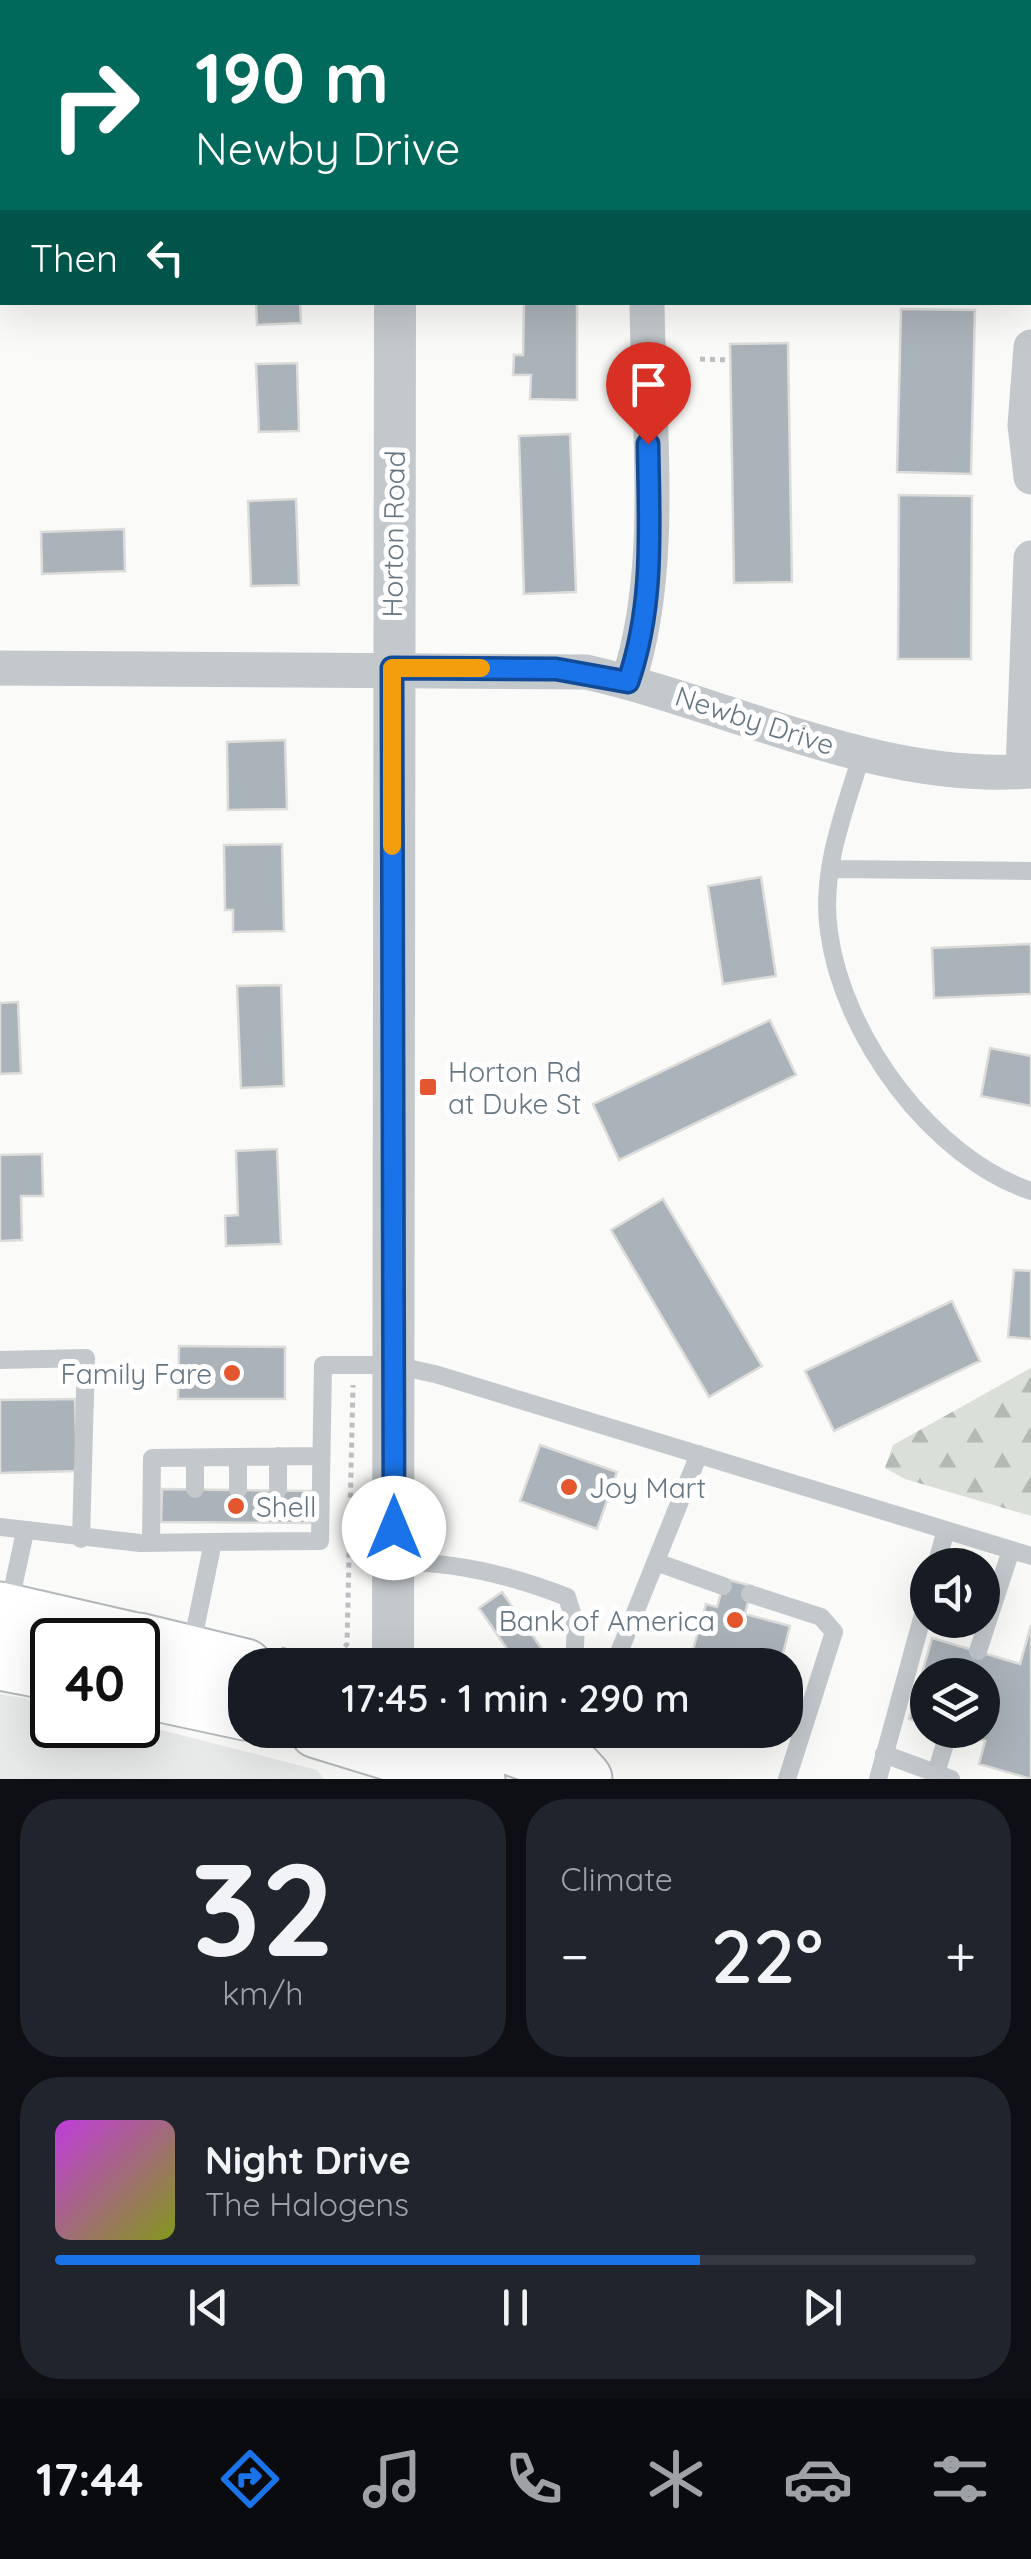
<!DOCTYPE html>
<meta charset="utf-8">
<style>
body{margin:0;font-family:Quicksand,sans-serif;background:#20242c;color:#f1f3f6;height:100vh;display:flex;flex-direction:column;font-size:38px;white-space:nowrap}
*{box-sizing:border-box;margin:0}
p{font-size:32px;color:#9ea1a6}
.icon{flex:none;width:55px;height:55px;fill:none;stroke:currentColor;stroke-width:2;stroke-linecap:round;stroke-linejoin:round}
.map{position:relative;height:1779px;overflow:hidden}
.side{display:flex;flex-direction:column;gap:20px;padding:20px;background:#0d0f14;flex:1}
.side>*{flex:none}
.top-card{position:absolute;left:0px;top:0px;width:1032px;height:305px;box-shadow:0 10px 40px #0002;background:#00695c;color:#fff;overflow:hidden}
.controls{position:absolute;left:910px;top:1548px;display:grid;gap:20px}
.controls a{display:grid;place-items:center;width:90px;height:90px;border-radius:50%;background:#171b24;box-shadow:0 10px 40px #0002;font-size:50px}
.speed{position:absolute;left:30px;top:1618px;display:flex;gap:20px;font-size:50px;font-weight:700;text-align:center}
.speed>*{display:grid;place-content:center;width:130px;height:130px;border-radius:50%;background:#171b24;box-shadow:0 10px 40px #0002;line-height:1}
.speed .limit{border:5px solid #111;border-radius:15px;background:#fff;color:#111}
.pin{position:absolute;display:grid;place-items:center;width:85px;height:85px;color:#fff;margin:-102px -42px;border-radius:50% 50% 50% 0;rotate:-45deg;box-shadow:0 0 10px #0007}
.pin .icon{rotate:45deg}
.me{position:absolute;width:110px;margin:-55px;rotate:0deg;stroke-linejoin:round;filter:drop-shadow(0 0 8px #0008)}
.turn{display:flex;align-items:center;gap:35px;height:210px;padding:0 30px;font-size:45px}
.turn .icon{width:130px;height:130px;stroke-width:2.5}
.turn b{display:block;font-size:70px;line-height:85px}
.then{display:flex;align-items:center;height:95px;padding:0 30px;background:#0003;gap:20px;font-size:38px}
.big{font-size:75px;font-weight:600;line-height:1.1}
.side .widget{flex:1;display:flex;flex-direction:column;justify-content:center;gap:15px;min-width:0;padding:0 35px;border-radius:40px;background:#20242c}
.side .dial{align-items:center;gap:0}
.dial b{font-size:130px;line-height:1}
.song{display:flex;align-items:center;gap:30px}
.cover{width:120px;height:120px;border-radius:15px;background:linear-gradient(135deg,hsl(290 70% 55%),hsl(70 70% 35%))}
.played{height:10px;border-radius:5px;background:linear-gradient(90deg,#1a73e8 70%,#363941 70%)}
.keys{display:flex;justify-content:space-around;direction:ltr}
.heat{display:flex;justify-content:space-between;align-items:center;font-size:55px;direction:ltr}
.side .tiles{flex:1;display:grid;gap:20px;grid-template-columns:1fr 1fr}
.widget:last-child{grid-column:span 2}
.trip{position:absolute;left:228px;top:1648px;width:575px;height:100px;border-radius:40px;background:#171b24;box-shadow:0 10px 40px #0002;font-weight:600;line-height:100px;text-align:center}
.tab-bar{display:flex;height:160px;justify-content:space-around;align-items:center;background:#090b0e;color:#9ea1a6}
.tab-bar .icon{width:70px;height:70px}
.tab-bar .active{color:#1a73e8}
.tab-bar b{font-size:45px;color:#f1f3f6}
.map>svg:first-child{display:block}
.built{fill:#e8e9e9}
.forest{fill:url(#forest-firs)}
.building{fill:#aab3b9;stroke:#dcdcda;stroke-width:2.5}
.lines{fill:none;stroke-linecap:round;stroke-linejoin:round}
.trunk-casing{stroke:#b4b9bd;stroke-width:59}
.path{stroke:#bbbfc2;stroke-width:5;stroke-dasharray:5 5;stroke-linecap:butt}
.service{stroke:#c3c8cc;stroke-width:18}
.minor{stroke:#c3c8cc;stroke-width:35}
.tertiary{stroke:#c3c8cc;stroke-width:42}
.trunk{stroke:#fff;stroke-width:55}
.route-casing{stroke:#114b97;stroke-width:25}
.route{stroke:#1a73e8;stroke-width:18}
.slow{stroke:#f59e0b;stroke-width:18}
.poi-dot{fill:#e4572e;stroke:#fff;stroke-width:4}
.labels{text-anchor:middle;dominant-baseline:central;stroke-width:10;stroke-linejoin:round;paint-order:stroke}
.street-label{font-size:28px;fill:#657683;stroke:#fff}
.poi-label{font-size:28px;fill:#657683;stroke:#fff;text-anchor:start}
</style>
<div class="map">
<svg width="1031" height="1779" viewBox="0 0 1031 1779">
<defs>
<pattern id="forest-firs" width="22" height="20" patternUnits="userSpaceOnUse" patternTransform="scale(2.5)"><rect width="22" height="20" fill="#dadfd7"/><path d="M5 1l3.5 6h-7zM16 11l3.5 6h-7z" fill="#b4b9b4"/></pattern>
</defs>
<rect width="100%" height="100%" fill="#fafaf8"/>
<!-- built -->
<path class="built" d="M0 1694 52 1703V1725L138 1724 317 1770 324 1779H0Z"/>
<!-- forest -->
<path class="forest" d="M1031 1368V1516L905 1479 885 1468 893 1445Z"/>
<!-- building -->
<path class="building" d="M569 0H665V2H569Z
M256 302H300L301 323 257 325Z
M524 302H577V400L530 399 531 375H513L514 355H523Z
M901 309 975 310 971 474 897 472Z
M788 343 792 582 734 583 730 344Z
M297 363 299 431 259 432 256 364Z
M570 434 576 592 524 594 519 436Z
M899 495 972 496 971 659H898Z
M296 499 299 585 251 586 248 501Z
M124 529 125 571 42 574 41 532Z
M285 740 287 809 228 810 227 742Z
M282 844 284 931 233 932V910H225L224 845Z
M761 877 776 976 723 984 708 886Z
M1031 944V994L934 998 932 948Z
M281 985 284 1086 241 1088 237 986Z
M18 1002 21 1073 0 1074V1003Z
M770 1020 796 1075 619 1160 593 1104Z
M990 1048 1031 1056V1106L981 1096Z
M277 1149 281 1244 226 1246 225 1216 238 1215 236 1151Z
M42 1154 43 1196H21L22 1240 0 1241V1155Z
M663 1199 762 1366 709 1397 611 1230Z
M1014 1270 1031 1271V1339L1008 1337Z
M952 1301 980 1361 834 1431 805 1371Z
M179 1346 285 1347V1399H178Z
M75 1399 77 1471 0 1473V1400Z
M540 1445 617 1472 597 1529 520 1501Z
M162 1489 312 1491 311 1523 161 1522Z
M725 1579 752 1586 745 1614 790 1626 780 1665 723 1650 721 1658 693 1650 706 1604 717 1607Z
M502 1592 553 1665H518L479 1608Z
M1031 1625V1779L979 1764 985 1741 946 1730H982V1675H928V1725L909 1719 932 1638 1020 1664Z"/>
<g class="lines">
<!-- trunk casing -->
<g class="trunk-casing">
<path id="trunk" d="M0 1610 131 1640
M138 1641 245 1667
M0 1662 52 1672
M138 1689 245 1712
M317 1730 477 1779
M463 1730 576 1770 584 1779"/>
</g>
<!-- path -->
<path class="path" d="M700 359 730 360
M281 1649 315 1658 337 1657 347 1644 353 1385"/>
<!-- service -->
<path class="service" d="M862 754C844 812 820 871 829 932 843 1036 931 1157 1031 1191
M830 869 1031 871
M0 1360 86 1358 81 1539
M278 1456V1490
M195 1458V1489
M238 1490V1457
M0 1527 140 1543 213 1542
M151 1543 152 1458 320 1456
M394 1562C454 1561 511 1575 567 1597L576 1626 574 1665
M656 1562 723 1586
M936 1565 946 1530
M750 1594 821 1617 834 1632 787 1779
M9 1606 25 1532
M191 1649 213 1542 320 1541 323 1365H393L435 1374 1031 1556
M978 1651 1011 1550
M614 1665 699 1454
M884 1754 951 1779
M578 1763 590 1730
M936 1773 949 1731
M878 1779 928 1596"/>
<!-- minor -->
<path class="minor" d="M1030 263H1031
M1031 347 1025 425 1031 477
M0 668 586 672C733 705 877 783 1031 771
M628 682C666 569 648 422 647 302
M1023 771 1031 558"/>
<!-- tertiary -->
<path class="tertiary" d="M431 2 432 0
M393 1665 395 302"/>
<!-- trunk -->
<use href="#trunk" class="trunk"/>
</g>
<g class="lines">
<!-- route casing -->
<g class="route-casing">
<path id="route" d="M394 1528 392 668 556 669 628 682C655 604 649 525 648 444"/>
</g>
<!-- route -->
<use href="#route" class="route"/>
<!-- slow -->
<path class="slow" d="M392 846V668H481"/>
</g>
<!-- markers -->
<g class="poi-dot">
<rect x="418" y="1077" width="20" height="20" rx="5"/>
<circle cx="232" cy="1373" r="10"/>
<circle cx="569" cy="1487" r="10"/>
<circle cx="236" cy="1506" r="10"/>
<circle cx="735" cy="1620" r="10"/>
</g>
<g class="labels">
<!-- street labels -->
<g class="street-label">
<text transform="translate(393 534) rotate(-89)">Horton Road</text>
<text transform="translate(755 720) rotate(18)">Newby Drive</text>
</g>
<!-- poi labels -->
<g class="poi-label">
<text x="448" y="1071">Horton Rd<tspan x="448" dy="32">at Duke St</tspan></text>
<text x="212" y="1373" text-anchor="end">Family Fare</text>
<text x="589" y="1487">Joy Mart</text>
<text x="256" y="1506">Shell</text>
<text x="715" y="1620" text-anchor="end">Bank of America</text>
</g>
</g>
</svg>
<div class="controls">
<a><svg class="icon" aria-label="sound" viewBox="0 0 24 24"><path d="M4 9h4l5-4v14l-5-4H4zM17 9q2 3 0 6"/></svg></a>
<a><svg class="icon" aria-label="layers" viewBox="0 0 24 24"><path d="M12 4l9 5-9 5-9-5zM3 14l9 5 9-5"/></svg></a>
</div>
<div class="speed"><div class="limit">40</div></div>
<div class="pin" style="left:648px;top:444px;background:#d93025"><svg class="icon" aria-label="arrive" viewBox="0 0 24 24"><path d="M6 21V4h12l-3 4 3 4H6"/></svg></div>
<svg class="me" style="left:394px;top:1528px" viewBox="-20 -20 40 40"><circle r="19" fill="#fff"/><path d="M0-13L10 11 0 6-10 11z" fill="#1a73e8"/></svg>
<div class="trip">17:45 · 1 min · 290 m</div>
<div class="top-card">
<div class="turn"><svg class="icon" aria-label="right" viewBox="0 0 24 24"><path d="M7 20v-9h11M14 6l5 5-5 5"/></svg><div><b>190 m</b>Newby Drive</div></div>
<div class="then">Then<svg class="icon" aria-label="left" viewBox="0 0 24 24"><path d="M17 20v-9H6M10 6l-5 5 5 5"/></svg></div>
</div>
</div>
<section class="side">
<div class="tiles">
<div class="widget dial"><b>32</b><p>km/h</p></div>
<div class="widget"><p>Climate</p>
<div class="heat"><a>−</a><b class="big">22°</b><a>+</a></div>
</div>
<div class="widget">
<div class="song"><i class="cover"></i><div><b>Night Drive</b><p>The Halogens</p></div></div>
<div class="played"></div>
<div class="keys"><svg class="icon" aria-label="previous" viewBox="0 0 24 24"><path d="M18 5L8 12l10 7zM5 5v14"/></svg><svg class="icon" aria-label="pause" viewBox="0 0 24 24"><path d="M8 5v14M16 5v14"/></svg><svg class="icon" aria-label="next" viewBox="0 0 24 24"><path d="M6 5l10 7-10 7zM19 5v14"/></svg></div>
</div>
</div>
</section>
<nav class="tab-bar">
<b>17:44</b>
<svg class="icon active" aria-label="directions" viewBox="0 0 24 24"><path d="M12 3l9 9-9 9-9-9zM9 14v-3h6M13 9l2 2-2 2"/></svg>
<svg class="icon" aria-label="music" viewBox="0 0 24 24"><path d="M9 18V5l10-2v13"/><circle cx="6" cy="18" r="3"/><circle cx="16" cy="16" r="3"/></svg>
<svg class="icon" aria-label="phone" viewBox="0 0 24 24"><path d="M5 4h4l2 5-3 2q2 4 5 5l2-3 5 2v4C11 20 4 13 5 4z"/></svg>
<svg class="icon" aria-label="climate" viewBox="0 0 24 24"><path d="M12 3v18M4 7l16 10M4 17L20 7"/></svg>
<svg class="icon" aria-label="car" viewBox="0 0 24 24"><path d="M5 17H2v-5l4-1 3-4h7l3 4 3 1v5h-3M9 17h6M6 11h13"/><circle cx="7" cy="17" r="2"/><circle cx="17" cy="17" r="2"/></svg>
<svg class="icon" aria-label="filters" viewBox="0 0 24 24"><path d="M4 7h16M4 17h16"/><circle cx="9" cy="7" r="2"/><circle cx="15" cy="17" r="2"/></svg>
</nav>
